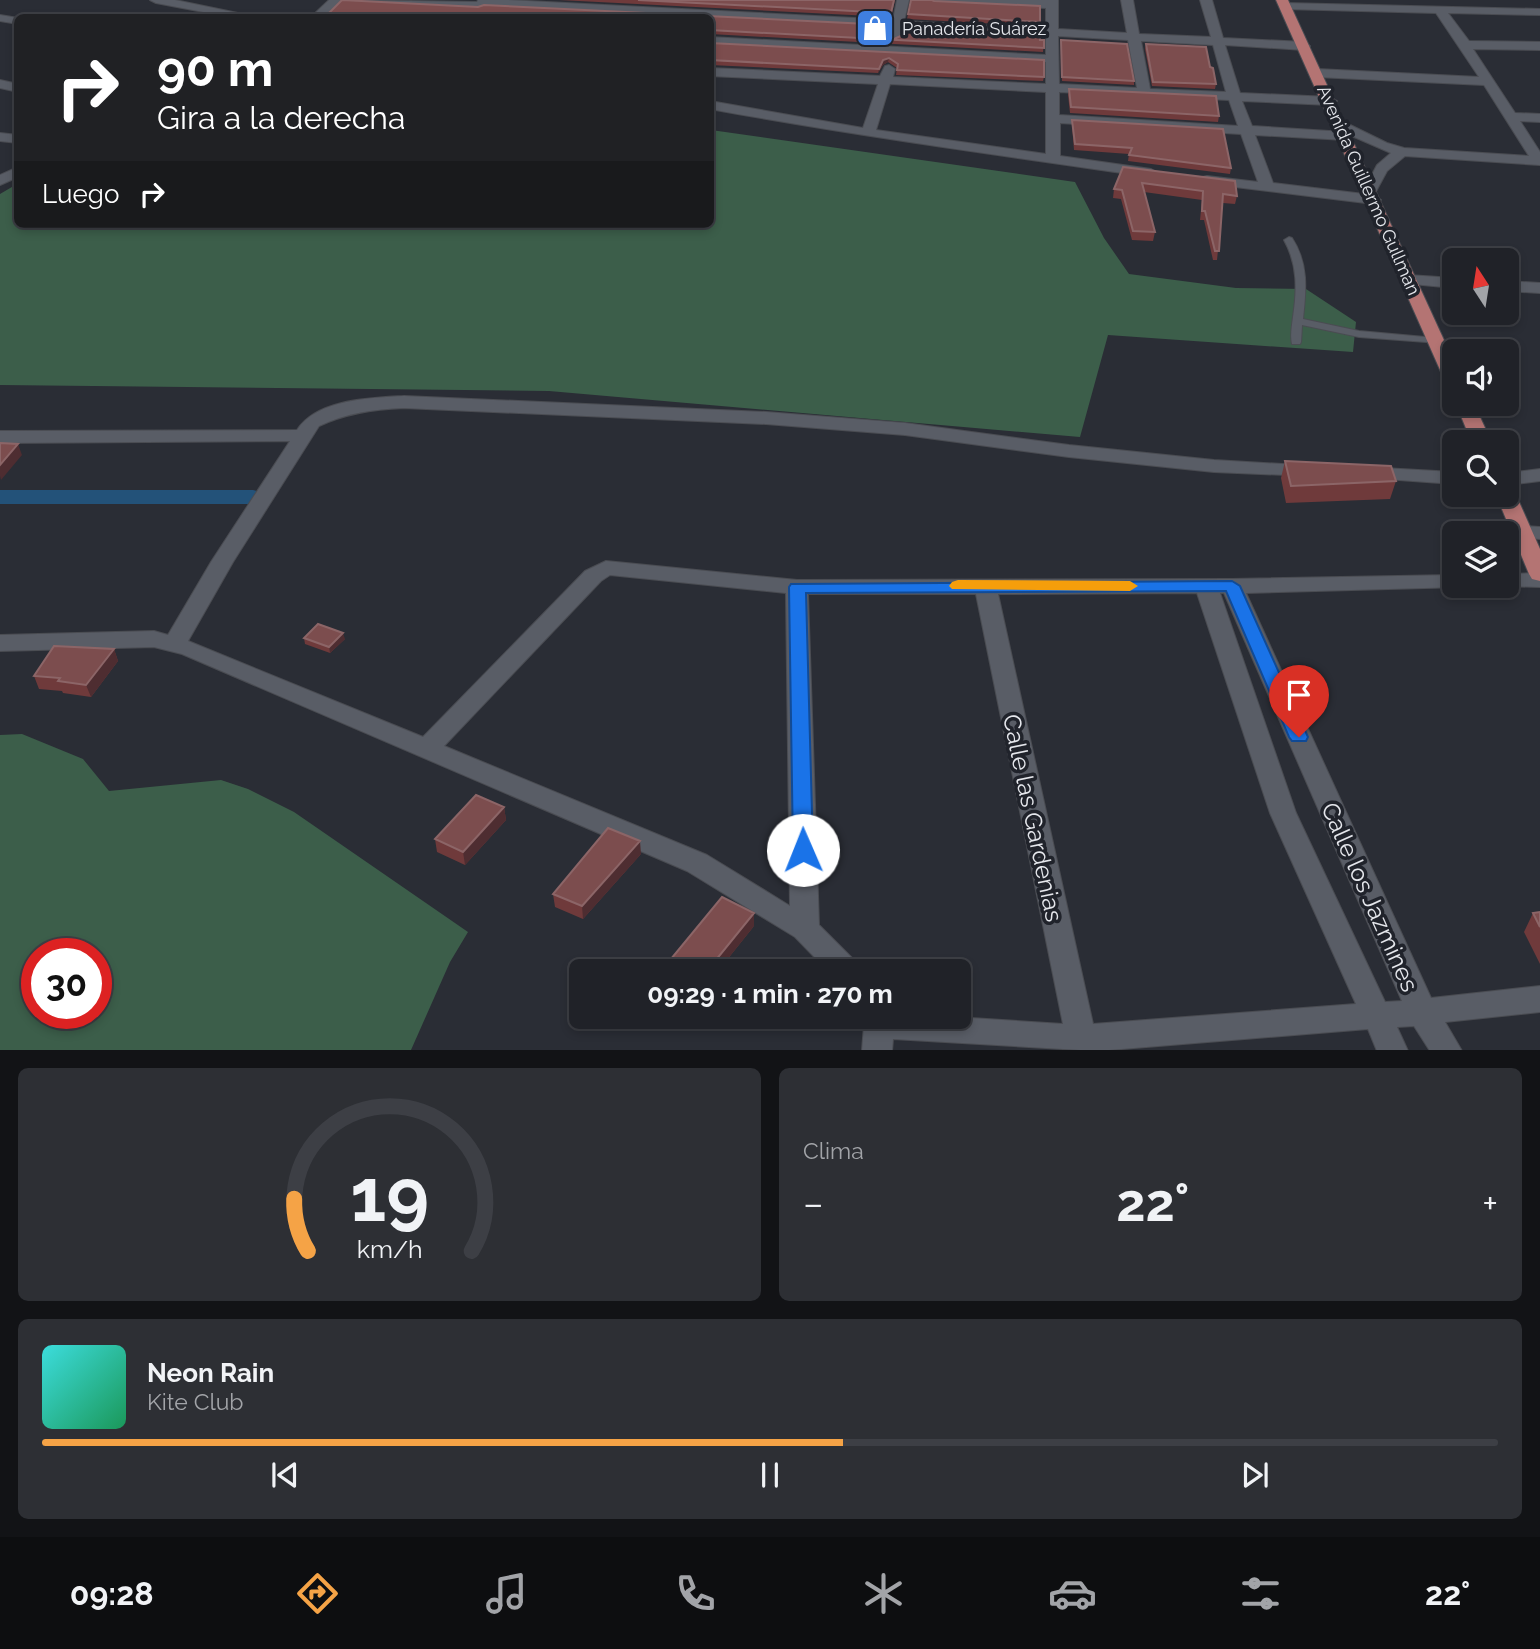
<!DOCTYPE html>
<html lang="es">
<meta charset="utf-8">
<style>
body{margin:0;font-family:Raleway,sans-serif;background:#2d2f34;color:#f1f3f6;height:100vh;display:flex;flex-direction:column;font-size:26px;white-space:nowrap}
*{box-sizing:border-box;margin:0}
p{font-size:23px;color:#a2a4a8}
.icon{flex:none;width:38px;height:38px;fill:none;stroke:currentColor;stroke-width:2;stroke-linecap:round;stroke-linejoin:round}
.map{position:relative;height:1050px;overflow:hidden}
.sheet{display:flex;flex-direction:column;gap:18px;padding:18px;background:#121316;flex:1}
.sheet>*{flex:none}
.banner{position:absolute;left:14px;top:14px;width:700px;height:214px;border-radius:10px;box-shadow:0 4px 10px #0003,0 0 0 2px #3d3f45;background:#202124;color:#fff;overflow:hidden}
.needle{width:46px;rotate:348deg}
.controls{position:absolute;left:1442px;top:248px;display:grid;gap:14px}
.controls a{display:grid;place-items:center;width:77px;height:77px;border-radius:10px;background:#202228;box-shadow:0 4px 10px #0003,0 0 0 2px #3d3f45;font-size:35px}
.speed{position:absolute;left:21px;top:938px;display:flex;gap:14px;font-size:35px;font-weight:700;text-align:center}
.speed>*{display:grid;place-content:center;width:91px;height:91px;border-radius:50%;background:#202228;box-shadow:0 4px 10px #0003,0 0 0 2px #3d3f45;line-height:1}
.speed .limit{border:10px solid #d22;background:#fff;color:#111}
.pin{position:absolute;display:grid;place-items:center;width:60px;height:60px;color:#fff;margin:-72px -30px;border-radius:50% 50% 50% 0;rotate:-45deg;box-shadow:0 0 7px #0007}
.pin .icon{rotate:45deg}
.me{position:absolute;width:77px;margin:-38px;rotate:359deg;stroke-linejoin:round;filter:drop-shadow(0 0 5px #0008)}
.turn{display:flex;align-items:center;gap:24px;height:147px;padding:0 28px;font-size:32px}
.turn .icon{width:91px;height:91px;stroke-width:2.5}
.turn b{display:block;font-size:49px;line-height:60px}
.then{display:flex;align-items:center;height:66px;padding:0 28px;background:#0003;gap:14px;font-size:26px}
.big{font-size:52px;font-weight:700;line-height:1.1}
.sheet .card{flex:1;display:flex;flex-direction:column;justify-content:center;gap:10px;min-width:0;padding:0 24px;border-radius:10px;background:#2d2f34}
.sheet .dial{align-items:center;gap:0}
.dial svg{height:182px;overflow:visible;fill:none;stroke:#3d3f45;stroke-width:7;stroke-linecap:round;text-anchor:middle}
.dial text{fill:#f1f3f6;stroke:none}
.song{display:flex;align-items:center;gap:21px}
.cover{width:84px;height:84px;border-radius:10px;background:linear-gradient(135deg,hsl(180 70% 55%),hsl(150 70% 35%))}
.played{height:7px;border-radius:4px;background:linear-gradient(90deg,#f5a346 55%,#3d3f45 55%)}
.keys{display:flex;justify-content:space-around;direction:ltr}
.heat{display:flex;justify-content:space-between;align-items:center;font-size:38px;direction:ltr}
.sheet .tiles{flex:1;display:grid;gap:18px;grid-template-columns:1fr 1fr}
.card:last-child{grid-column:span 2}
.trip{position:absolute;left:569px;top:959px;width:402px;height:70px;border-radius:10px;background:#202228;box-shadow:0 4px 10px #0003,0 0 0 2px #3d3f45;font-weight:700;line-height:70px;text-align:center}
.tab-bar{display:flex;height:112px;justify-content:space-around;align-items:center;background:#0d0e10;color:#a2a4a8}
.tab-bar .icon{width:49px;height:49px}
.tab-bar .on{color:#f5a346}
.tab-bar b{font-size:32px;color:#f1f3f6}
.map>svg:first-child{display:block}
.green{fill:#3c5e4a;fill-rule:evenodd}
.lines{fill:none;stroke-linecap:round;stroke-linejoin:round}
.canal{fill:#235279;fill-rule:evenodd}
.lane-casing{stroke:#4a4c52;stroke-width:2}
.street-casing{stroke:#4a4c52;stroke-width:2}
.primary-casing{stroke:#4a4c52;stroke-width:2}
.lane{fill:#595d66;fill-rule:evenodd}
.street{fill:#595d66;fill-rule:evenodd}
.primary{fill:#b47473;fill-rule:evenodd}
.wall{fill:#6f3a3b}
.shaded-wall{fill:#4e2d31}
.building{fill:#7c4d4e;stroke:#8c6567;stroke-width:2}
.route{fill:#1a73e8;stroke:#114b97;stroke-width:2}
.slow{fill:#f59e0b}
.labels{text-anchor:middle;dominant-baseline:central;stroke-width:7;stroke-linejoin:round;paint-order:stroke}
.far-poi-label{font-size:18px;fill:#e5e7ec;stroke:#20232b;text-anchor:start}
.far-street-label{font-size:18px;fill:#e5e7ec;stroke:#20232b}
.near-street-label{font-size:24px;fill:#e5e7ec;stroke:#20232b}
</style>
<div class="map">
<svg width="1540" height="1051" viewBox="0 0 1540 1051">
<rect width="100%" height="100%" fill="#2a2d35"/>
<!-- green -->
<path class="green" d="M711 130 1075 182 1104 238 1129 274 1236 288 1306 289 1356 322 1353 352 1108 335 1080 437 549 391 0 385V194L17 184 18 224H710Z
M22 734 83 759 109 791 221 780 248 789 294 812 468 932 450 962 411 1050H0V735ZM37 954H96V1013H37Z"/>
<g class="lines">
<!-- canal -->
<path class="canal" d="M0 490H253L261 492 265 497 261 502 253 504H0Z"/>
<!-- lane casing -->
<g class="lane-casing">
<path id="lane" d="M1289 237 1292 238C1309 264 1306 290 1303 319L1359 331 1436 338 1441 341 1440 343 1359 337 1302 325 1301 342 1300 344H1292C1290 336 1292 325 1293 317 1297 290 1298 265 1284 240Z"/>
</g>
<!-- street casing -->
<g class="street-casing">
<path id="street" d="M150 0H175L262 18H235L156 3Z
M329 0H342L323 18H310Z
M342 0 477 2 478 0H508L893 20 897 0H909L904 21 1046 29V8L934 3 928 0H1058V29L1127 33 1121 0H1133L1139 34 1211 37 1200 0H1212L1223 38 1304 42 1310 46 1304 50 1225 45 1240 93 1330 97 1337 101 1330 105 1242 101 1252 126 1345 132 1333 124 1340 120 1387 143 1404 148 1529 156 1484 85 1317 77 1311 73 1317 69 1479 77 1436 13 1285 9 1279 6 1285 3 1540 9V15L1448 13 1469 41 1540 42V50L1473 49 1515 113 1540 114V122L1520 121 1540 152V165L1405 156 1387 171 1374 195 1381 200 1374 204 1202 183 1200 180 1202 177 1207 176 1258 182 1241 134 1060 123V156L1151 169 1158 173 1151 177C1004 156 857 136 710 109V101L863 128 878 84 710 76V68L880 76 885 66 889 65 895 69 893 77 1046 84V62L710 45V37L1046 55V36L903 28 901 37 895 41 889 37 891 27 484 6 479 9 348 3ZM1058 36 1128 40 1137 88 1059 84ZM1141 41 1213 45 1226 92 1150 89ZM890 84 1046 92V154L876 130ZM1059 92 1229 100 1238 126 1059 115ZM1255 135 1345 140 1352 136 1391 153 1377 165 1363 192 1364 194 1273 183Z
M0 15 18 18V24L0 21Z
M0 80 18 84V92L0 88Z
M0 133 18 135V143L0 141Z
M18 167V177L0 185V175Z
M1408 275 1454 278V288L1402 283 1400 280Z
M1507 281 1540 283V293L1507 291Z
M404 396 766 412 905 423 1069 445 1214 460 1316 466 1319 470 1316 474 1309 476 1214 472 1069 457 905 435 766 424 404 408C374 409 347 413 319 426L233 562 188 641 423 737 585 571 606 561 797 580 1232 579 1454 575V586L1462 587 1246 593 1431 998 1540 986V1012L1445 1022 1462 1051H1430L1414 1026 1397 1027 1408 1051H1377L1368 1029 1097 1051 893 1039 892 1051H862L864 1025 861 1017H955L1063 1024 976 594H808L819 925 856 962 860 971H828L795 937 687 871 182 654 154 647 0 651V635L154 631 168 635 211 562 290 441 0 443V431L297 430C317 399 370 398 404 396ZM610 575 786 593 790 906 707 855 444 746 601 581ZM1197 593 1270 813 1356 1004 1093 1024 998 594ZM1220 593H1224L1402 1001 1385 1002 1296 813Z
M1365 467 1454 472V484L1358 477 1355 473 1358 469Z
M1540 469V481L1507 485V473Z
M1523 526 1540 527V539L1516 537 1512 532 1516 527Z
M1540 573V587L1500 586H1507V574Z"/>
</g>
<!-- primary casing -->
<g class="primary-casing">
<path id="primary" d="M1276 0H1288L1454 362V386L1445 381Z
M1456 404H1474L1492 443H1472Z
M1507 489 1516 495 1540 549V581L1532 579 1529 574 1496 495H1507Z"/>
</g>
<!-- lane -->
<use href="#lane" class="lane"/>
<!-- street -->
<use href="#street" class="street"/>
<!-- primary -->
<use href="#primary" class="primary"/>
</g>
<!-- wall -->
<path class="wall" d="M342 0 478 7 484 5 888 25 887 34 894 39 903 35 905 26 1040 34V40H1044L1043 52 710 34V18H326V16Z
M559 0H895L891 17Z
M934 1 1040 6 1039 26 907 19 908 14Z
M1061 40 1134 81V85L1062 81Z
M710 43 1044 60V77L1043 81 896 75 897 68 888 62 883 65 878 73 710 65Z
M1146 44 1210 67 1216 84 1215 89 1152 86 1145 49Z
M1069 89 1219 116 1218 122 1070 113 1068 95Z
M1072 120 1231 168 1230 174 1128 161 1129 154 1074 150 1072 126Z
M1123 167 1237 196 1235 204 1223 203 1217 260H1213L1204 220H1200L1202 200 1144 192 1155 232 1153 241 1132 240 1121 199 1113 198 1114 189Z
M1285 461 1396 481 1390 499 1286 503 1281 478Z
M304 638 345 639 330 653 305 644Z
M114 649 118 661 91 697 63 693 62 691 39 689 34 676Z
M504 807 506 820 465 865 437 852 435 839Z
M641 854 583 919 555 907 553 894Z
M1540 912V964L1524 932 1533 913Z
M754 926 718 971H672L671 959Z"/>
<!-- shaded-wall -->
<path class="shaded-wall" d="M889 58 888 62 883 65 878 73 879 69 883 60Z
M18 444 22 455 1 480 0 476V465Z
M343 633 345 639 330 653 329 647Z
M114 649 118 661 91 697 86 685Z
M504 807 506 820 465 865 463 852Z
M640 841 641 854 583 919 582 906Z
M754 913V926L718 971H707Z"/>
<!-- building -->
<path class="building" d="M342 0 478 7 484 5 888 25 887 34 894 39 903 35 905 26 1040 34V40H1044V48L710 30V18H329L330 17 326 16Z
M638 0H894L891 13Z
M911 0H932L934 1 1040 6V22L908 14Z
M1061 40 1127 44 1134 81 1062 77Z
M710 43 1044 60V77L897 70 898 64 889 58 883 60 879 69 710 60Z
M1146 44 1206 47 1210 67 1213 68 1216 84 1153 82Z
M1069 89 1216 96 1219 116 1071 107Z
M1072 120 1223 129 1231 168 1129 155 1132 148 1075 144Z
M1123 167 1235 181 1237 196 1223 194 1219 251H1215L1205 211H1202L1203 191 1142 183 1155 232 1133 231 1122 190 1114 189Z
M0 443 18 444 0 465Z
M1285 461 1391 466 1396 481 1291 486Z
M318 624 343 633 329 647 304 638Z
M54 646 114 649 86 685 58 681 60 678 34 676Z
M476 795 504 807 463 852 435 839Z
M608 828 640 841 582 906 553 894Z
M722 897 754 913 707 971H678L683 965 671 959Z
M1540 912V927L1533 913Z"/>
<!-- route -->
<path class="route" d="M1232 581 1240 586 1308 737 1306 741H1292L1289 737 1226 591 806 593 813 850 810 856 803 858 796 856 793 850 789 587 791 584Z"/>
<!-- slow -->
<path class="slow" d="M958 580 1130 581 1138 586 1130 591 952 589 949 586 952 582Z"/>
<!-- icons -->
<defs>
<g id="shop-square" transform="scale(2.0125)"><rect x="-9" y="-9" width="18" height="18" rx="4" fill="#3f7fe0" stroke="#20232b"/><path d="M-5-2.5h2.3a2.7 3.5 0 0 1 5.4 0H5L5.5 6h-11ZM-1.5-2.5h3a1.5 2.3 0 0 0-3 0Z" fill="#fff"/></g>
</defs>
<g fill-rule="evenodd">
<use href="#shop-square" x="875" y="28"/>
</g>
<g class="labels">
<!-- far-poi labels -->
<g class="far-poi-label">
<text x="902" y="28">Panadería Suárez</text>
</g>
<!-- far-street labels -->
<g class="far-street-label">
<text transform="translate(1369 190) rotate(66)">Avenida Guillermo Gullman</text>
</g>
<!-- near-street labels -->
<g class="near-street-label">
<text transform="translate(1033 818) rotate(78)">Calle las Gardenias</text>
<text transform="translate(1370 897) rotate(66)">Calle los Jazmines</text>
</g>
</g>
</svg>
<div class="controls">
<a><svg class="needle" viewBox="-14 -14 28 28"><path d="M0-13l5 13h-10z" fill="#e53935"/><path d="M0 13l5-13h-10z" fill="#a2a4a8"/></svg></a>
<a><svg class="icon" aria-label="sound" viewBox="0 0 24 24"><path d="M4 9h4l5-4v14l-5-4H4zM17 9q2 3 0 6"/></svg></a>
<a><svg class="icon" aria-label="search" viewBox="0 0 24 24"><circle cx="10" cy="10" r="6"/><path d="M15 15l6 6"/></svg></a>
<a><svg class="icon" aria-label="layers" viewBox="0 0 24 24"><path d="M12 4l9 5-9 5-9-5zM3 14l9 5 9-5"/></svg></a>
</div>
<div class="speed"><div class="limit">30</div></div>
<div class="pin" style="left:1299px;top:737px;background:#d93025"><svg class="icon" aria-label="arrive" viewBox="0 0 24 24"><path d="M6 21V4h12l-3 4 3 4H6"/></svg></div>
<svg class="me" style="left:803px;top:850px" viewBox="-20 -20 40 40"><circle r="19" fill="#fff"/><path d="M0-13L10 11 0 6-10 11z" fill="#1a73e8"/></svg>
<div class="trip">09:29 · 1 min · 270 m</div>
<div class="banner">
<div class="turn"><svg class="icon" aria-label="right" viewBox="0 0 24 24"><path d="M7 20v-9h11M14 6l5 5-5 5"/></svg><div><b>90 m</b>Gira a la derecha</div></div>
<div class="then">Luego<svg class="icon" aria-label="right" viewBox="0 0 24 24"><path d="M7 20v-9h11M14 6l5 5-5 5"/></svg></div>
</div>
</div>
<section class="sheet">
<div class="tiles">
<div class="card dial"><svg viewBox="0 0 100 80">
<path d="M14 69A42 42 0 1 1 86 69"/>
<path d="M14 69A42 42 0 0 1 8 46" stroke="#f5a346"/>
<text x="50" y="56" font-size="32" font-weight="700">19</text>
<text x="50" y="72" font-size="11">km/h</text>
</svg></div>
<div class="card"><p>Clima</p>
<div class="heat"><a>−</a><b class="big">22°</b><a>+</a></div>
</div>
<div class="card">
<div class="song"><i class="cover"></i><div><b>Neon Rain</b><p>Kite Club</p></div></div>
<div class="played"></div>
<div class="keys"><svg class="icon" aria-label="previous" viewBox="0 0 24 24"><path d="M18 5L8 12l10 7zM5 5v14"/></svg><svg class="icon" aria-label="pause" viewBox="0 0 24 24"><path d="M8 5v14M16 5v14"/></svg><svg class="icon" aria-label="next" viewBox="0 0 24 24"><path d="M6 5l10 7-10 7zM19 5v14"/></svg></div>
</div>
</div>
</section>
<nav class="tab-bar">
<b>09:28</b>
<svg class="icon on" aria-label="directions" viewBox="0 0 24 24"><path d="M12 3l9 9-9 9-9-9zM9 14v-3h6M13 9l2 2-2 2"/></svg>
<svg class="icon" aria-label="music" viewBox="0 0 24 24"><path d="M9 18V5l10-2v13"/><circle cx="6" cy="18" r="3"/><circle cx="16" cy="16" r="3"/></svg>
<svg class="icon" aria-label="phone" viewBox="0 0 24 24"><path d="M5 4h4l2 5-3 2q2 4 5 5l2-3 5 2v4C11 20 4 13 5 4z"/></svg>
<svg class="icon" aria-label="climate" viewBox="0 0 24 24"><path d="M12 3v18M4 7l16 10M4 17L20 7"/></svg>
<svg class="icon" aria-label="car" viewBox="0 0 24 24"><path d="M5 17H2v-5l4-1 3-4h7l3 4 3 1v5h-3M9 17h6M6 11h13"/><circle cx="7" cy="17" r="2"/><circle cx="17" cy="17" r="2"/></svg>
<svg class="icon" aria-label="filters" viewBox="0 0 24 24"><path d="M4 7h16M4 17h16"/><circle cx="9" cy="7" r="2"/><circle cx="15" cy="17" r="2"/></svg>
<b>22°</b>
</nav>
